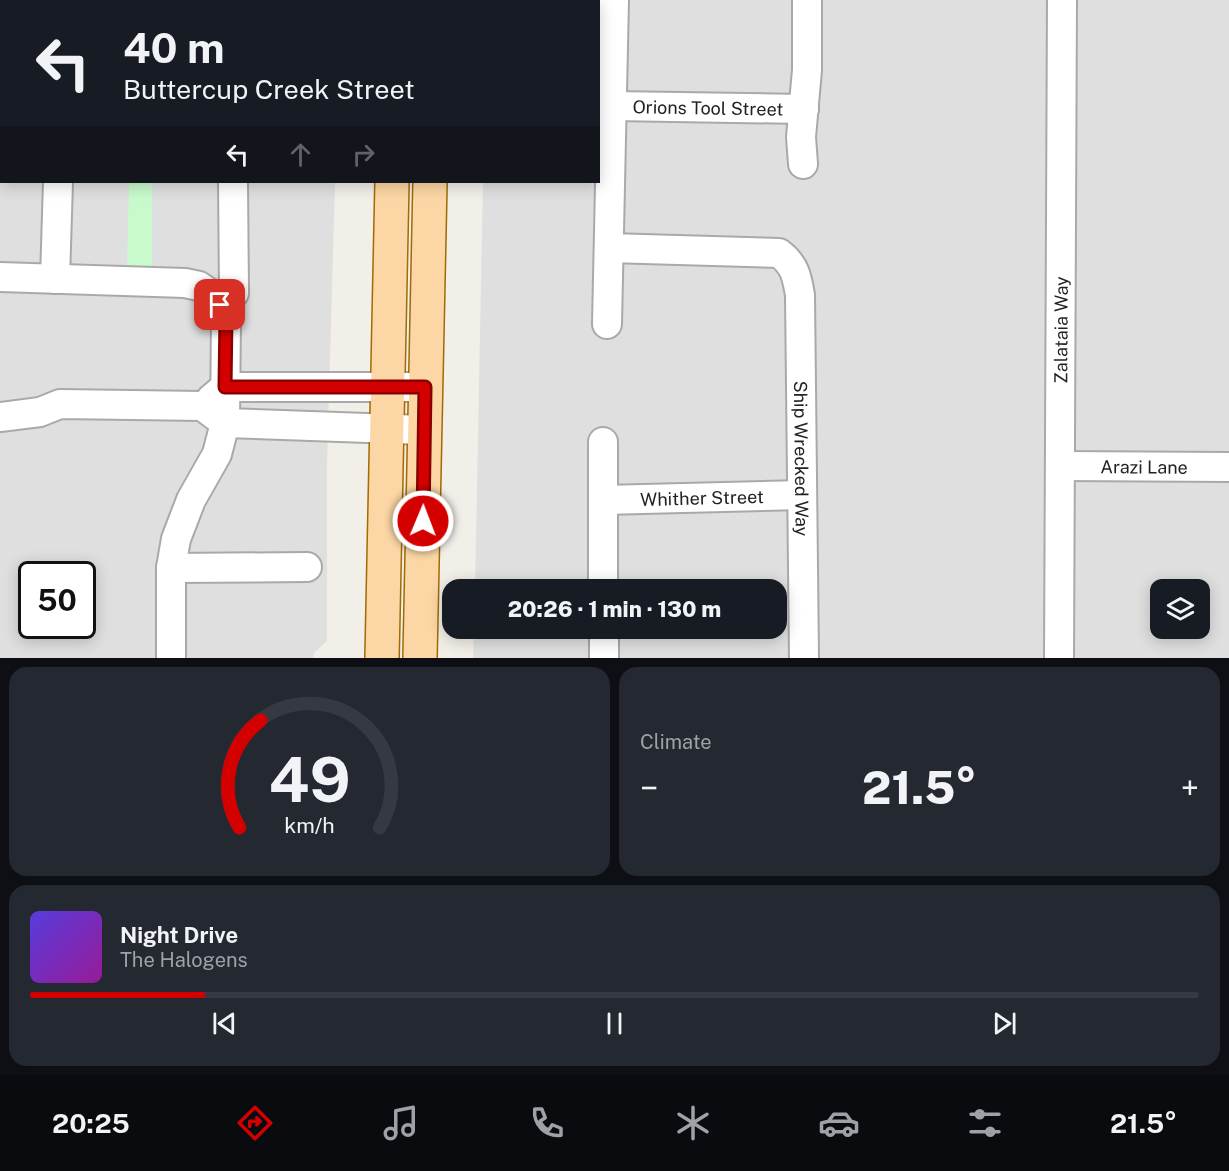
<!DOCTYPE html>
<meta charset="utf-8">
<style>
body{margin:0;font-family:"Public Sans",sans-serif;background:#242831;color:#f1f3f6;height:100vh;display:flex;flex-direction:column;font-size:22px;white-space:nowrap}
*{box-sizing:border-box;margin:0}
p{font-size:20px;color:#9ea1a6}
.icon{flex:none;width:33px;height:33px;fill:none;stroke:currentColor;stroke-width:2;stroke-linecap:round;stroke-linejoin:round}
.map{position:relative;height:658px;overflow:hidden}
.drawer{display:flex;flex-direction:column;gap:9px;padding:9px;background:#0d0f14;flex:1}
.drawer>*{flex:none}
.banner{position:absolute;left:0px;top:0px;width:600px;height:183px;box-shadow:0 3px 15px #0003;background:#171b24;color:#f1f3f6;overflow:hidden}
.tools{position:absolute;left:1150px;top:579px;display:grid;gap:12px}
.tools a{display:grid;place-items:center;width:60px;height:60px;border-radius:12px;background:#171b24;box-shadow:0 3px 15px #0003;font-size:30px}
.speed{position:absolute;left:18px;top:561px;display:flex;gap:12px;font-size:30px;font-weight:700;text-align:center}
.speed>*{display:grid;place-content:center;width:78px;height:78px;border-radius:50%;background:#171b24;box-shadow:0 3px 15px #0003;line-height:1}
.speed .limit{border:3px solid #111;border-radius:9px;background:#fff;color:#111}
.pin{position:absolute;display:grid;place-items:center;width:51px;height:51px;color:#fff;margin:-26px;border-radius:12px;box-shadow:0 3px 9px #0006}
.me{position:absolute;width:66px;margin:-33px;rotate:1deg;stroke-linejoin:round;filter:drop-shadow(0 0 4px #0008)}
.turn{display:flex;align-items:center;gap:21px;height:126px;padding:0 24px;font-size:27px}
.turn .icon{width:78px;height:78px;stroke-width:2.5}
.turn b{display:block;font-size:42px;line-height:51px}
.lanes{display:flex;align-items:center;height:57px;padding:0 24px;background:#0003;justify-content:center;gap:30px;direction:ltr}
.lanes .off{opacity:.35}
.big{font-size:45px;font-weight:800;line-height:1.1}
.drawer .widget{flex:1;display:flex;flex-direction:column;justify-content:center;gap:9px;min-width:0;padding:0 21px;border-radius:18px;background:#242831}
.drawer .dial{align-items:center;gap:0}
.dial svg{height:156px;overflow:visible;fill:none;stroke:#363941;stroke-width:7;stroke-linecap:round;text-anchor:middle}
.dial text{fill:#f1f3f6;stroke:none}
.song{display:flex;align-items:center;gap:18px}
.cover{width:72px;height:72px;border-radius:9px;background:linear-gradient(135deg,hsl(250 70% 55%),hsl(300 70% 35%))}
.played{height:6px;border-radius:3px;background:linear-gradient(90deg,#d40000 15%,#363941 15%)}
.keys{display:flex;justify-content:space-around;direction:ltr}
.heat{display:flex;justify-content:space-between;align-items:center;font-size:33px;direction:ltr}
.drawer .tiles{flex:1;display:grid;gap:9px;grid-template-columns:1fr 1fr}
.widget:last-child{grid-column:span 2}
.trip{position:absolute;left:442px;top:579px;width:345px;height:60px;border-radius:18px;background:#171b24;box-shadow:0 3px 15px #0003;font-weight:800;line-height:60px;text-align:center}
.tab-bar{display:flex;height:96px;justify-content:space-around;align-items:center;background:#090b0e;color:#9ea1a6}
.tab-bar .icon{width:42px;height:42px}
.tab-bar .active{color:#d40000}
.tab-bar b{font-size:27px;color:#f1f3f6}
.map>svg:first-child{display:block}
.residential{fill:#e0dfdf;fill-rule:evenodd}
.park{fill:#c8facc}
.lines{fill:none;stroke-linecap:round;stroke-linejoin:round}
.minor-casing{stroke:#a9a9a9;stroke-width:32}
.major-casing{stroke:#a06b00;stroke-width:36}
.minor{stroke:#fff;stroke-width:28}
.major{stroke:#fcd6a4;stroke-width:33}
.route-casing{stroke:#8a0000;stroke-width:15}
.route{stroke:#d40000;stroke-width:10}
.labels{text-anchor:middle;dominant-baseline:central;stroke-width:4.5;stroke-linejoin:round;paint-order:stroke}
.street-label{font-size:18px;fill:#222;stroke:#fff}
</style>
<div class="map">
<svg width="1229" height="658" viewBox="0 0 1229 658">
<rect width="100%" height="100%" fill="#f2efe9"/>
<!-- residential -->
<path class="residential" d="M0 0H339L2 2V182H335L327 465V641L314 653 313 658H0ZM32 574H82V626H32Z
M487 0H1229V658H473L474 629 777 628V590L475 589 483 182H598V2ZM1161 590H1200V628H1161Z"/>
<!-- park -->
<path class="park" d="M0 0H93L1 3Z
M129 182H152V269H127Z"/>
<g class="lines">
<!-- minor casing -->
<g class="minor-casing">
<g id="minor">
<path d="M220 2V0"/>
<path d="M0 48 2 50"/>
<path id="s1" d="M612 106 804 109"/>
<path d="M803 164 801 137 807 70V0"/>
<path id="s2" d="M609 248 779 253C795 265 797 277 800 295L804 658"/>
<path d="M0 277 185 283 199 286 209 293 226 316 225 423 217 454 191 500 176 539 171 568V658"/>
<path d="M55 279 58 182"/>
<path d="M220 305 234 293 233 182"/>
<path d="M607 324 614 0"/>
<path d="M211 399 225 387H425"/>
<path d="M0 417 40 412 60 404 202 406 225 423 424 430"/>
<path d="M603 442V590"/>
<path id="s3" d="M1060 466 1229 467"/>
<path id="s4" d="M603 500 802 495"/>
<path d="M171 568 307 567"/>
<path d="M604 628V658"/>
<path id="s5" d="M1059 658 1062 0"/>
</g>
</g>
<!-- major casing -->
<g class="major-casing">
<path id="major" d="M396 2V0
M434 2V0
M382 658 392 182
M420 658 430 182"/>
</g>
<!-- minor -->
<use href="#minor" class="minor"/>
<!-- major -->
<use href="#major" class="major"/>
</g>
<g class="lines">
<!-- route casing -->
<g class="route-casing">
<path id="route" d="M220 305 226 316 225 387H425L423 521"/>
</g>
<!-- route -->
<use href="#route" class="route"/>
</g>
<g class="labels">
<!-- street labels -->
<g class="street-label">
<text stroke="none"><textPath href="#s1" startOffset="96">Orions Tool Street</textPath></text>
<text stroke="none"><textPath href="#s5" startOffset="328">Zalataia Way</textPath></text>
<text stroke="none"><textPath href="#s2" startOffset="382">Ship Wrecked Way</textPath></text>
<text stroke="none"><textPath href="#s3" startOffset="84">Arazi Lane</textPath></text>
<text stroke="none"><textPath href="#s4" startOffset="99">Whither Street</textPath></text>
</g>
</g>
</svg>
<div class="tools">
<a><svg class="icon" aria-label="layers" viewBox="0 0 24 24"><path d="M12 4l9 5-9 5-9-5zM3 14l9 5 9-5"/></svg></a>
</div>
<div class="speed"><div class="limit">50</div></div>
<div class="pin" style="left:220px;top:305px;background:#d93025"><svg class="icon" aria-label="arrive" viewBox="0 0 24 24"><path d="M6 21V4h12l-3 4 3 4H6"/></svg></div>
<svg class="me" style="left:423px;top:521px" viewBox="-20 -20 40 40"><circle r="17" fill="#d40000" stroke="#fff" stroke-width="3"/><path d="M0-11L8 9 0 5-8 9z" fill="#fff"/></svg>
<div class="trip">20:26 · 1 min · 130 m</div>
<div class="banner">
<div class="turn"><svg class="icon" aria-label="left" viewBox="0 0 24 24"><path d="M17 20v-9H6M10 6l-5 5 5 5"/></svg><div><b>40 m</b>Buttercup Creek Street</div></div>
<div class="lanes"><svg class="icon" aria-label="left" viewBox="0 0 24 24"><path d="M17 20v-9H6M10 6l-5 5 5 5"/></svg><svg class="icon off" aria-label="ahead" viewBox="0 0 24 24"><path d="M12 20V5M6 11l6-6 6 6"/></svg><svg class="icon off" aria-label="right" viewBox="0 0 24 24"><path d="M7 20v-9h11M14 6l5 5-5 5"/></svg></div>
</div>
</div>
<section class="drawer">
<div class="tiles">
<div class="widget dial"><svg viewBox="0 0 100 80">
<path d="M14 69A42 42 0 1 1 86 69"/>
<path d="M14 69A42 42 0 0 1 25 14" stroke="#d40000"/>
<text x="50" y="56" font-size="32" font-weight="700">49</text>
<text x="50" y="72" font-size="11">km/h</text>
</svg></div>
<div class="widget"><p>Climate</p>
<div class="heat"><a>−</a><b class="big">21.5°</b><a>+</a></div>
</div>
<div class="widget">
<div class="song"><i class="cover"></i><div><b>Night Drive</b><p>The Halogens</p></div></div>
<div class="played"></div>
<div class="keys"><svg class="icon" aria-label="previous" viewBox="0 0 24 24"><path d="M18 5L8 12l10 7zM5 5v14"/></svg><svg class="icon" aria-label="pause" viewBox="0 0 24 24"><path d="M8 5v14M16 5v14"/></svg><svg class="icon" aria-label="next" viewBox="0 0 24 24"><path d="M6 5l10 7-10 7zM19 5v14"/></svg></div>
</div>
</div>
</section>
<nav class="tab-bar">
<b>20:25</b>
<svg class="icon active" aria-label="directions" viewBox="0 0 24 24"><path d="M12 3l9 9-9 9-9-9zM9 14v-3h6M13 9l2 2-2 2"/></svg>
<svg class="icon" aria-label="music" viewBox="0 0 24 24"><path d="M9 18V5l10-2v13"/><circle cx="6" cy="18" r="3"/><circle cx="16" cy="16" r="3"/></svg>
<svg class="icon" aria-label="phone" viewBox="0 0 24 24"><path d="M5 4h4l2 5-3 2q2 4 5 5l2-3 5 2v4C11 20 4 13 5 4z"/></svg>
<svg class="icon" aria-label="climate" viewBox="0 0 24 24"><path d="M12 3v18M4 7l16 10M4 17L20 7"/></svg>
<svg class="icon" aria-label="car" viewBox="0 0 24 24"><path d="M5 17H2v-5l4-1 3-4h7l3 4 3 1v5h-3M9 17h6M6 11h13"/><circle cx="7" cy="17" r="2"/><circle cx="17" cy="17" r="2"/></svg>
<svg class="icon" aria-label="filters" viewBox="0 0 24 24"><path d="M4 7h16M4 17h16"/><circle cx="9" cy="7" r="2"/><circle cx="15" cy="17" r="2"/></svg>
<b>21.5°</b>
</nav>
